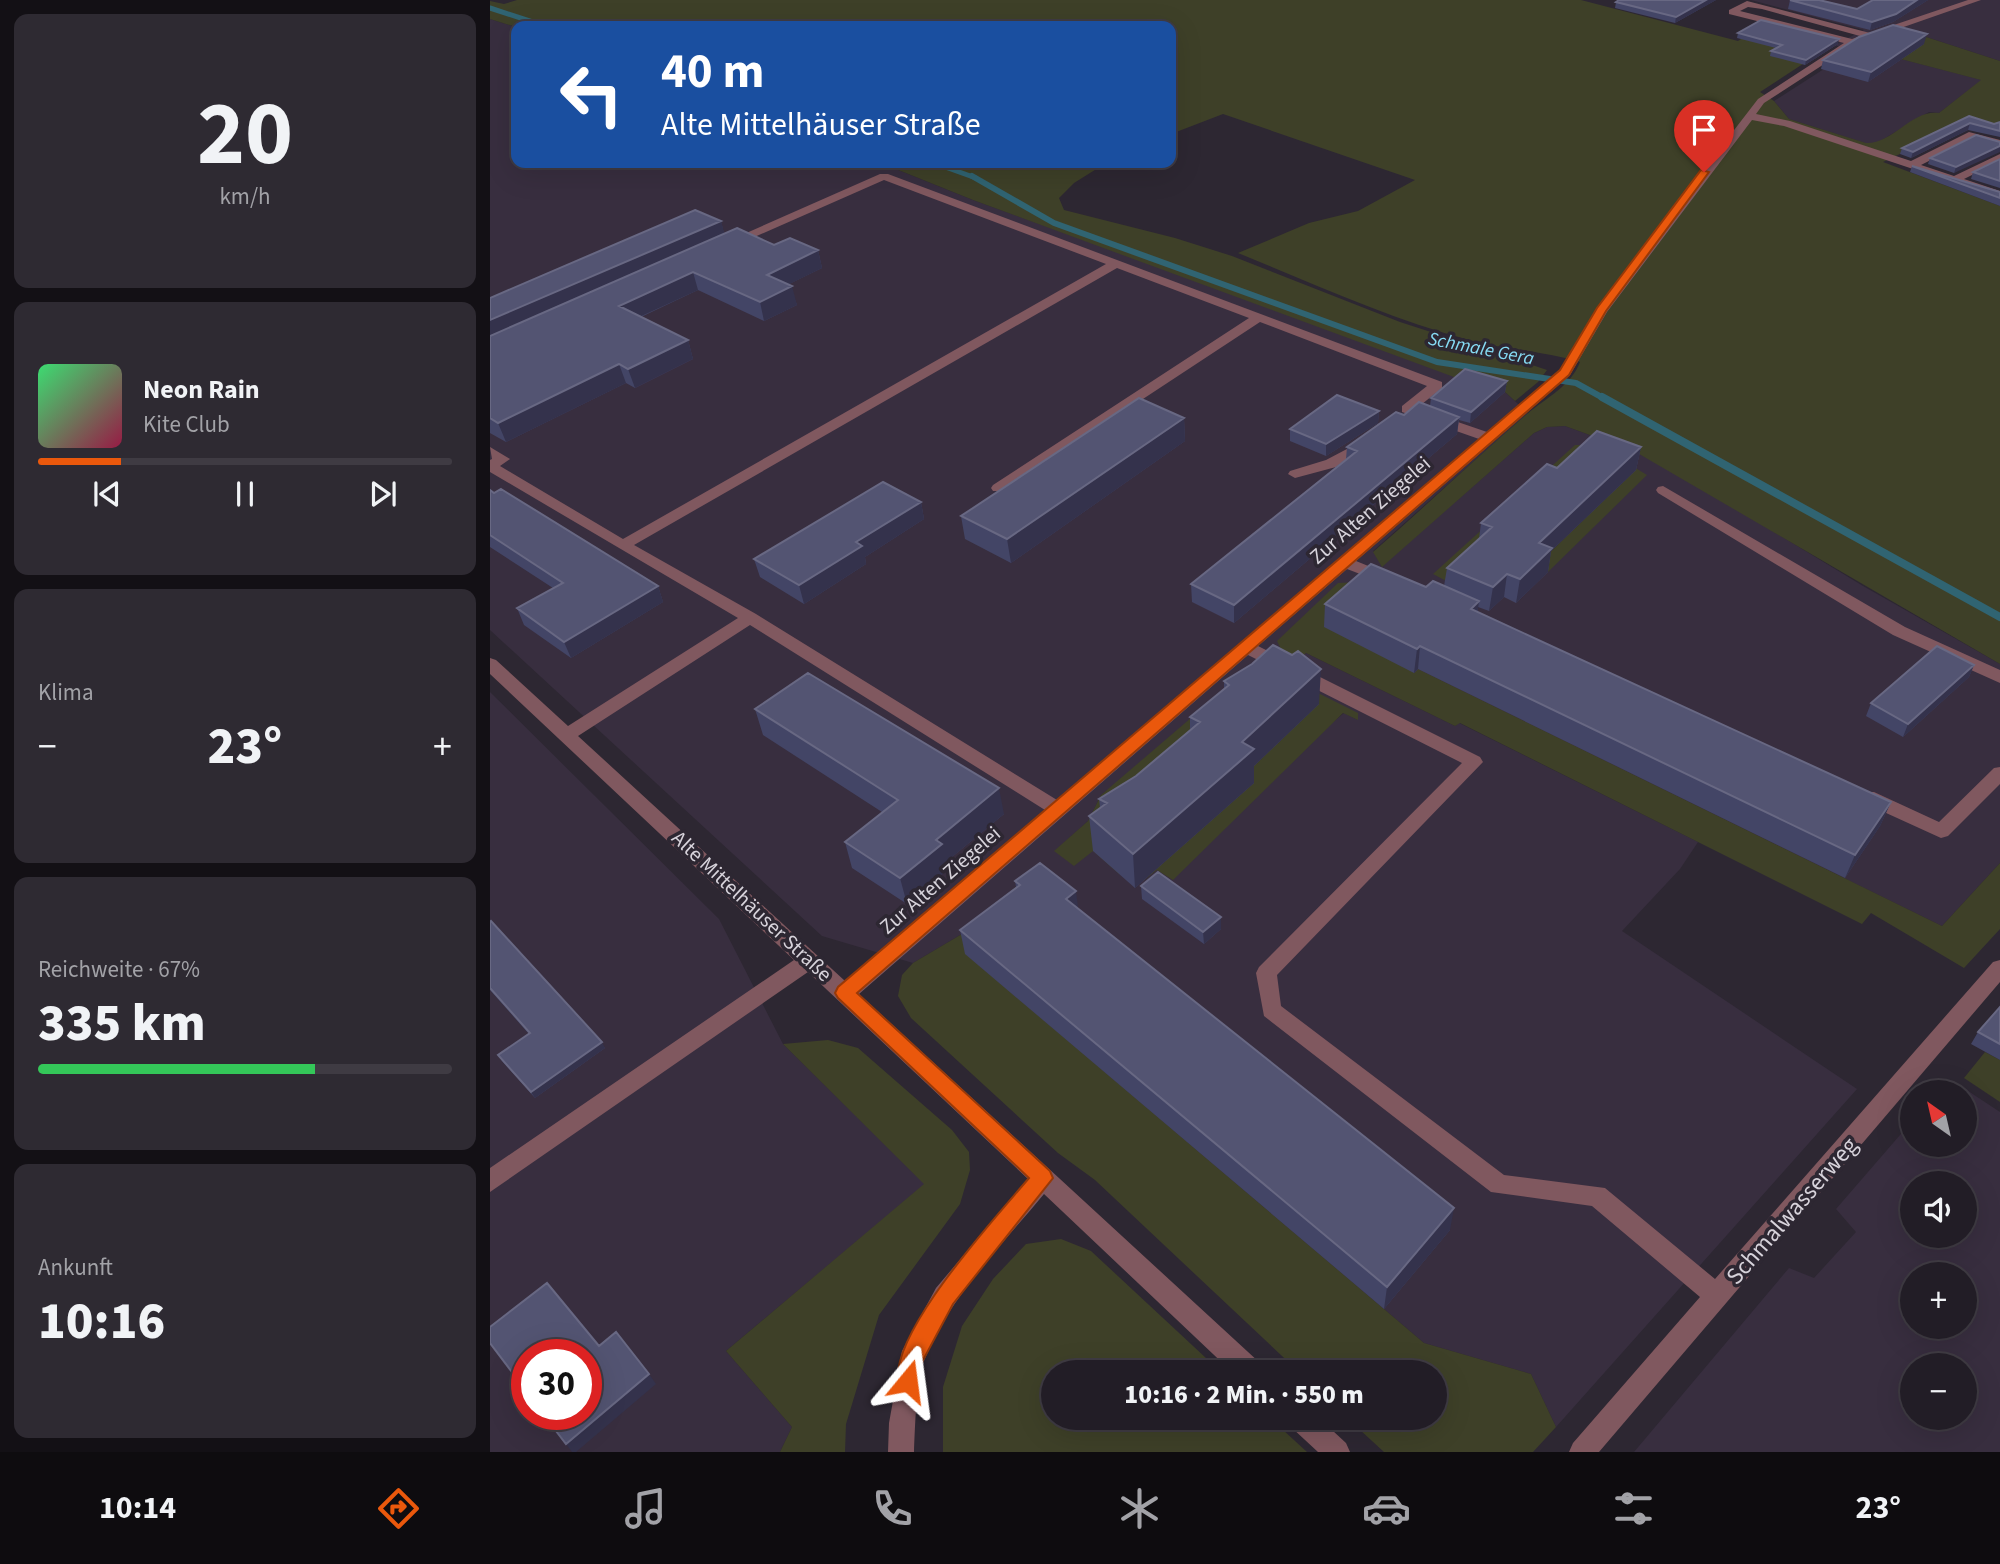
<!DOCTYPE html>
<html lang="de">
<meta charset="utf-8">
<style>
body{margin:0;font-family:"Source Sans 3",sans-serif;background:#2e2a32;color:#f1f3f6;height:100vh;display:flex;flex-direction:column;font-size:26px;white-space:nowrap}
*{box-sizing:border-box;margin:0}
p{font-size:23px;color:#a2a2a7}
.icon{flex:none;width:38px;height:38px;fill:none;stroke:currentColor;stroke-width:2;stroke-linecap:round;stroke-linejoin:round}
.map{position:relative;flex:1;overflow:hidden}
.sheet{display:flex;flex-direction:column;gap:14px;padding:14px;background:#131015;width:490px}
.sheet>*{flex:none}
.banner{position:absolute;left:21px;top:21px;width:665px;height:147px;border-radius:14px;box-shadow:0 7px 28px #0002,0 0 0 2px #3f3b43;background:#1a4fa0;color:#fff;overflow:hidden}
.needle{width:46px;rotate:326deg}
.fabs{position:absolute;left:1410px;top:1080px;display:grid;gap:14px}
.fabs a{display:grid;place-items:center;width:77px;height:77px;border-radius:50%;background:#221d26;box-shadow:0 7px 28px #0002,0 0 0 2px #3f3b43;font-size:35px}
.speed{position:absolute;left:21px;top:1339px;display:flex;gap:14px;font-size:35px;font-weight:700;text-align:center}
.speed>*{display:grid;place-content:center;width:91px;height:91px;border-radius:50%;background:#221d26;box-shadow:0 7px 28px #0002,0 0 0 2px #3f3b43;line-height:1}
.speed .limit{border:10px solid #d22;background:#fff;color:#111}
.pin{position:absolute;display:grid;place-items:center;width:60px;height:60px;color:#fff;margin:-72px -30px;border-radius:50% 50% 50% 0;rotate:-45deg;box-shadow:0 0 7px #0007}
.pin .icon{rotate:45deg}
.me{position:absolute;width:77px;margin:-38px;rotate:16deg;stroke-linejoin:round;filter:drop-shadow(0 0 5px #0008)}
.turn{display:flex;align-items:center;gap:24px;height:147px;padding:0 35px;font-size:32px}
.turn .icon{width:91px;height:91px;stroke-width:2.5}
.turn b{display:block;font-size:49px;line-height:60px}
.big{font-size:52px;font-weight:800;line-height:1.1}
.sheet .card{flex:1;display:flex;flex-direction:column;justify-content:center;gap:10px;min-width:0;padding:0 24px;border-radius:14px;background:#2e2a32}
.sheet .dial{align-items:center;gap:0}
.dial b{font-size:91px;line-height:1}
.song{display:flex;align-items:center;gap:21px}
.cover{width:84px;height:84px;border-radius:10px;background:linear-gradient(135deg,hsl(140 70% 55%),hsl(340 70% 35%))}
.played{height:7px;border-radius:4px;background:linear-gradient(90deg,#ea580c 20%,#3f3b43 20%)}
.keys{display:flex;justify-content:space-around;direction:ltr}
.heat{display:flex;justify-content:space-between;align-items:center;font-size:38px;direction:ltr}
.charge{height:10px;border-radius:5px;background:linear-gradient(90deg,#34c759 67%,#3f3b43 0)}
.trip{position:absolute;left:551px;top:1360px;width:406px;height:70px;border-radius:35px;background:#221d26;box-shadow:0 7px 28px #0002,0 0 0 2px #3f3b43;font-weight:800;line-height:70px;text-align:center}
.tabs{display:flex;height:112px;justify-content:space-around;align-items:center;background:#0e0c0f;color:#a2a2a7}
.tabs .icon{width:49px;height:49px}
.tabs .active{color:#ea580c}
.tabs b{font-size:32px;color:#f1f3f6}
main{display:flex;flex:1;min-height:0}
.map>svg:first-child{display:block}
.built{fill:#382e3f;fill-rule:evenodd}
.green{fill:#3e4028}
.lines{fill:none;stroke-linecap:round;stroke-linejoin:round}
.stream-far2{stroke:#306472;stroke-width:5}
.stream-far1{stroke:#306472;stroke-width:6}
.stream{stroke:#306472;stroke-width:8}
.minor{fill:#80585f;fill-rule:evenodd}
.wall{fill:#434566}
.shaded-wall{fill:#34324c}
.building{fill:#535472;stroke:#686883;stroke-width:2}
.route{fill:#ea580c;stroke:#983908;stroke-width:2}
.labels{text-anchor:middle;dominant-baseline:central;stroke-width:7;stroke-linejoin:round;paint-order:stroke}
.far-water-label{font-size:19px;font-style:italic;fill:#86dbf4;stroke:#2d2732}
.street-label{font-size:21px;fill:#d7d3db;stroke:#2d2732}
.near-street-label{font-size:24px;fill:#d7d3db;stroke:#2d2732}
</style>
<main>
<section class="sheet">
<div class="card dial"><b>20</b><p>km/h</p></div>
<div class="card">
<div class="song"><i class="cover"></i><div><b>Neon Rain</b><p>Kite Club</p></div></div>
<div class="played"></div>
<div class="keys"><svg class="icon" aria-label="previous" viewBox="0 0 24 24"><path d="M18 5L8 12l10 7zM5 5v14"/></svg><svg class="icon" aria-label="pause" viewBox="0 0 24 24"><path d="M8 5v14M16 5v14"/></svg><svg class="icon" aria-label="next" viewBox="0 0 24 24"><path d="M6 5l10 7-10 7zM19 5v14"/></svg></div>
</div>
<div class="card"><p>Klima</p>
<div class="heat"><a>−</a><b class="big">23°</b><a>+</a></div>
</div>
<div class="card"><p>Reichweite · 67%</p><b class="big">335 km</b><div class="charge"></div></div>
<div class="card"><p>Ankunft</p><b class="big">10:16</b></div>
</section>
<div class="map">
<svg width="1510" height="1452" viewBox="0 0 1510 1452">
<rect width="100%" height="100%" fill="#2d2732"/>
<!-- built -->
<path class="built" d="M1261 0H1510V61L1427 34 1388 53 1492 80 1449 113 1439 112 1387 143H1375L1299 119 1284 101 1362 51 1344 45 1374 30Z
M0 19 26 27V163H391L483 200 1015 392 1038 413 883 551 892 566 1044 433 1057 427 1075 426 1144 451 1187 473 1373 586 1510 664V863L1452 926 928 670 924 673 834 627 807 660 816 653 965 726 969 723 1208 842 1190 869 1132 931 1367 1089 1066 1427 1041 1374 934 1343 475 954 543 871 477 931 423 963 332 936 0 630ZM776 667 868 720 854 713 667 869 603 851H565L598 821 611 795Z
M0 692 229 919 293 1044 435 1184 236 1351 302 1427 290 1452H0ZM37 1354H96V1414H37Z
M1469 1085 1510 1112V1452H1144L1299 1268 1324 1278 1366 1232 1346 1209 1423 1120V1144H1475V1092H1461ZM1475 1183V1236H1423V1183ZM1475 1274V1326H1423V1274ZM1475 1365V1418H1423V1365Z"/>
<!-- green -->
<path class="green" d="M27 0H1091L1248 41 1254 37 1325 56 1270 92 1284 101 1299 119 1376 143C1403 144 1422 109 1449 113L1491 80 1380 51 1427 34 1510 61V133L1477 122 1393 162 1510 206V664L1144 451 1075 426 1057 427 1044 433 892 567 883 552C935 507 985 459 1037 414 1056 398 1081 386 1090 362 1055 351 1016 350 979 340 900 319 824 284 748 253L819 223 868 211 925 180 733 114 681 134V26L26 27 0 19V1L14 4Z
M391 163H616L584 183 569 198 574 210 685 238 742 256 910 322 978 344 1032 357 1033 362 1057 370 1048 382 1025 401 1015 392 964 377 483 200Z
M1085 445H1092L1134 461 1157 475 1058 572 1045 567 1145 470 962 584 943 574Z
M871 582 924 673 928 669 1452 926 1510 863V929L1474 968 1381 913 1372 924 970 723 965 726 816 653 807 660 794 655 787 641 848 583Z
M776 667 868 713V720L853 713 683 880 667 870 653 881 635 869 629 874 603 851 584 866 564 851 598 821 611 795 757 670Z
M543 871 476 954 934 1343 1041 1374 1066 1427 1043 1452H894L857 1418H945V1372H809L605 1180 568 1153 421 1018 408 996 412 975 423 963 477 931Z
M338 1040 368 1048 462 1130 479 1152 480 1170 470 1204 389 1315 356 1424 355 1452H290L302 1427 236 1351 434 1184 293 1044Z
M1495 1052 1510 1060V1102L1474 1078Z
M571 1239 601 1251 731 1372H564V1418H780L817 1452H453V1387L472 1326 503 1279 536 1244Z"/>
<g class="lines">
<!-- stream-far2 -->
<path class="stream-far2" d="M0 8 55 26
M444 163 486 178"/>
<!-- stream-far1 -->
<path class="stream-far1" d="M482 176 564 223 947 362 1086 383 1115 399"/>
<!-- stream -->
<path class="stream" d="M1112 397 1510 617"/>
<!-- minor -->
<path class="minor" d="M1478 0H1491L1365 44 1274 103 1266 114 1300 121 1421 161 1479 132 1510 140V147L1484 138 1431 165 1464 176 1510 154V161L1474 179 1510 191V198L1294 126 1262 120 1117 312 1080 375 866 561 903 576 905 579 903 582H891L857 569 768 646 990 757 993 762 787 975 791 1006 1014 1175 1115 1188 1225 1279 1503 962 1510 960V982L1109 1452H1079L1083 1443 1210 1297 1102 1206 1001 1192 774 1016 766 973 769 967 972 763 758 655 369 994 770 1363 774 1372H742L554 1194C511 1246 459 1297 434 1361 426 1383 425 1428 424 1452H398L399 1423 412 1351 446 1288 538 1179 318 972 0 1192V1168L304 960 0 674V658L6 660 78 726 248 618 0 472V460L2 459 0 447 20 459 10 466 133 539 616 264 394 180 244 246H236V242L390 174H398L952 382V388L927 408 997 432 1070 370 1107 308 1268 99 1354 43 1239 14V10L1257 1 1380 33ZM1258 7 1272 9 1370 36 1362 39 1250 11ZM627 268 759 318 503 485 501 488 503 491H513L770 322 937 386 912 406V412L989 439 567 800 266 614 144 545ZM260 625 555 810 355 981 88 736Z
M874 440 881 444 879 447 846 467 805 478 798 474 800 471 836 460Z
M1173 486 1415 627 1510 670V683L1403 635 1168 493 1166 490 1168 487Z
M1510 767V784L1458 836 1451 838 1372 802 1369 797 1372 792H1384L1449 822 1504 768Z
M797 1418H829L856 1443 860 1452H828L801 1427Z"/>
</g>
<!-- wall -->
<path class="wall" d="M1226 0 1185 23 1125 8 1126 2Z
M1300 0 1367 9 1383 0H1438L1403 22 1380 30 1298 9Z
M1248 33 1348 44 1315 65 1280 56 1281 51 1286 48 1247 38Z
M1434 44 1378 82 1331 69 1333 60Z
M1479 116 1504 124 1510 122V137L1478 130 1421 158 1410 154 1412 148Z
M1510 142 1464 173 1438 164 1440 158Z
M1510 159V188L1481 179 1483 172Z
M1422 166 1510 192V206L1420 172Z
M231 221 234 234 284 245 328 250 332 268 299 284 307 305 274 321 208 290 151 317 198 340 203 359 145 388 136 383 16 442 0 433V298Z
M1017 381 1015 392 980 423 969 420 967 434 744 623 702 602 701 584 856 459 857 447 914 415 940 406 941 398Z
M889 411 888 423 836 456 800 441V429Z
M694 418 695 441 521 563 475 539 471 516Z
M1151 447 1146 470 1061 551 1058 572 1026 603 1014 597 999 611 988 607V613L1401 802 1390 826 1355 878 928 669 924 673 834 627 835 604 936 587 954 586 957 568 989 539 991 523 1067 468Z
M0 490 168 586 173 602 81 658 34 625 27 608 63 588 0 547Z
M431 502 434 519 375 557 376 564 314 604 270 577 264 559Z
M1484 665 1479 677 1413 737 1376 716 1381 703Z
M734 681 829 704 764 766V783L645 888 603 851 599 816 610 808 609 799 646 776 700 730V717L734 689Z
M265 709 514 814 456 862 457 870 417 904 362 868 355 842 392 812 273 735Z
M525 881 589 909 960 1230 894 1309 475 954 470 930 526 887Z
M651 886 731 929 714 944 652 899Z
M0 922 115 1048 45 1098 12 1061 8 1055 39 1034 0 990Z
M1510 1007V1060L1481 1044 1488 1032Z"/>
<!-- shaded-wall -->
<path class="shaded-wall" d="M1216 0H1226L1185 23 1186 17Z
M1427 0H1438L1403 22 1380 30 1382 22Z
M1437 34 1434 44 1378 82 1381 72Z
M1349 39 1348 44 1315 65 1316 60Z
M1480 123 1478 130 1421 158 1423 152Z
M1510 146V152L1464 173 1466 167Z
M231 221 236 239 0 342V320Z
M328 250 332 268 281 293 277 275Z
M203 272 208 290 134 324 129 306Z
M302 286 307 305 274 321 270 302Z
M198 340 203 359 145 388 138 369Z
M129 364 136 383 16 442 8 423Z
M1017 381 1015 392 980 423 981 412Z
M889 411 888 423 836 456V444Z
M969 417 967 434 744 623V605Z
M694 418 695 441 521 563 517 539Z
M1151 447 1146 470 1061 551 1058 572 1026 603 1030 579 1049 543Z
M431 502 434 519 375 557 376 564 314 604 309 585 366 542Z
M1017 574 1014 597 999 611 1003 587Z
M168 586 173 602 81 658 74 642Z
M989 601 986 625 981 609Z
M930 646 928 669 924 673 927 649Z
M1484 665 1479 677 1413 737 1418 724Z
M831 669 829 704 764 766V783L645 888 643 854 752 742Z
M509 788 514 814 456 862 457 870 417 904 410 878 446 840Z
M1401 802 1390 826 1355 878 1365 855Z
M586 891 589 915 576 899Z
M731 917V929L714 944 713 932Z
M112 1042 115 1048 45 1098 41 1092Z
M964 1208 960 1230 894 1309 897 1287Z
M159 1374 166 1384 86 1452H82L76 1444Z"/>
<!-- building -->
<path class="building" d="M1129 0H1216L1186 17 1126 2Z
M1300 0H1329L1367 9 1383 0H1427L1406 14 1382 22Z
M1271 20 1349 39 1316 60 1281 51 1292 45 1248 33Z
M1403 25 1437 34 1381 72 1333 60 1369 37Z
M1479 116 1504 124 1510 122V131L1480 123 1423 152 1412 148Z
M1486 135 1510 142V146L1466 167 1440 158Z
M1510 159V181L1483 172Z
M1422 166 1510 192V198Z
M205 210 231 221 0 320V298Z
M247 228 284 245 300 238 328 250 277 275 302 286 270 302 203 272 129 306 198 340 138 369 129 364 8 423 0 418V336Z
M975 369 1017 381 981 412 941 398Z
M847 395 889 411 836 444 800 429Z
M649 398 694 418 517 539 471 516Z
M929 402 969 417 744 605 701 584 867 451 857 447 906 412 914 415Z
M1107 431 1151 447 1049 543 1062 548 1030 579 1017 574 1003 587 957 568 1002 527 991 523 1057 464 1067 468Z
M393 482 431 502 366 542 372 546 309 585 264 559Z
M11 489 168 586 74 642 27 608 73 583 0 535V490L4 493Z
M881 564 936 587 943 581 989 601 981 609 1401 802 1365 855 930 646 927 649 835 604Z
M783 645 802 655 808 651 831 669 752 742 764 749 643 854 599 816 617 803 609 799 646 776 710 722 700 717 739 685 734 681 762 664Z
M1447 646 1484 665 1418 724 1381 703Z
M318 673 509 788 446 840 452 844 410 878 355 842 408 800 265 709Z
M550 863 586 891 576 899 964 1208 897 1287 470 930 530 885 525 881Z
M668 872 731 917 713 932 651 886Z
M1 921 112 1042 41 1092 8 1055 40 1033 0 988V922Z
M1510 1007V1044L1488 1032Z
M57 1283 109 1346 126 1332 159 1374 76 1444 53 1414H96V1354H37V1392L0 1343V1327Z"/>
<!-- route -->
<path class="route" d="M1211 170 1219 172 1116 311 1079 375 367 993 560 1171 563 1178 463 1304 432 1362 426 1389 418 1392 410 1389C390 1342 508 1215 539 1178L348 998 345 993 348 987 1070 370 1107 308Z"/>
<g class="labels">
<!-- far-water labels -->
<g class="far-water-label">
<text transform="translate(991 349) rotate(11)">Schmale Gera</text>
</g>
<!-- street labels -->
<g class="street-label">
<text transform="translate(880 510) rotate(-41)">Zur Alten Ziegelei</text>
<text transform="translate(450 880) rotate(-41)">Zur Alten Ziegelei</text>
<text transform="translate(262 906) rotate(43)">Alte Mittelhäuser Straße</text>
</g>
<!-- near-street labels -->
<g class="near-street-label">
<text transform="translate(1302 1211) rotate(-49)">Schmalwasserweg</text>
</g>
</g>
</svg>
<div class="fabs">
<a><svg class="needle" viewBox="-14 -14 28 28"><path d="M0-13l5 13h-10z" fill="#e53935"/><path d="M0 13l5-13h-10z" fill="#a2a2a7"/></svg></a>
<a><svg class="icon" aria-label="sound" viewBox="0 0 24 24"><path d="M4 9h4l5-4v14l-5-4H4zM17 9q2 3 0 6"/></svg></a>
<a>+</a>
<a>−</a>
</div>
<div class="speed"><div class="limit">30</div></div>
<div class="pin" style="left:1214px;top:172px;background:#d93025"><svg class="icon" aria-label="arrive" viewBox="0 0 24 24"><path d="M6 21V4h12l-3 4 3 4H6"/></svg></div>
<svg class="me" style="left:418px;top:1381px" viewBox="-20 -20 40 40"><path d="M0-17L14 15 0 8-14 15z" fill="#ea580c" stroke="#fff" stroke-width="4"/></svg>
<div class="trip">10:16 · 2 Min. · 550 m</div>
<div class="banner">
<div class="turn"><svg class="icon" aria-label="left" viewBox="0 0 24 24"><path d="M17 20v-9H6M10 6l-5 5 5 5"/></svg><div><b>40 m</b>Alte Mittelhäuser Straße</div></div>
</div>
</div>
</main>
<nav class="tabs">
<b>10:14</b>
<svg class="icon active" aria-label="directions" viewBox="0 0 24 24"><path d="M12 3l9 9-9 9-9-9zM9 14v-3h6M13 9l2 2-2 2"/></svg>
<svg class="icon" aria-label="music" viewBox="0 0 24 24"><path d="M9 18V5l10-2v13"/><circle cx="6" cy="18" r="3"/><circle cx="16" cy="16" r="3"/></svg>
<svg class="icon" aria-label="phone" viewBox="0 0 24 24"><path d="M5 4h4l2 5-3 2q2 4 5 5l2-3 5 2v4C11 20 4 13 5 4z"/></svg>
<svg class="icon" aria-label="climate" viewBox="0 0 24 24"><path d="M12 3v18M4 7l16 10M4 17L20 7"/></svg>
<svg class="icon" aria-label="car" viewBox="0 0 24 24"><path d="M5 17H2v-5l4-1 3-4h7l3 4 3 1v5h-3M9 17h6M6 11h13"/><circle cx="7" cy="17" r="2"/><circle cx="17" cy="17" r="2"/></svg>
<svg class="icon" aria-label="filters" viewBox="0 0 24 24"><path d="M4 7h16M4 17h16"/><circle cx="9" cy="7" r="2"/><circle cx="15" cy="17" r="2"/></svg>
<b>23°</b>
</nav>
